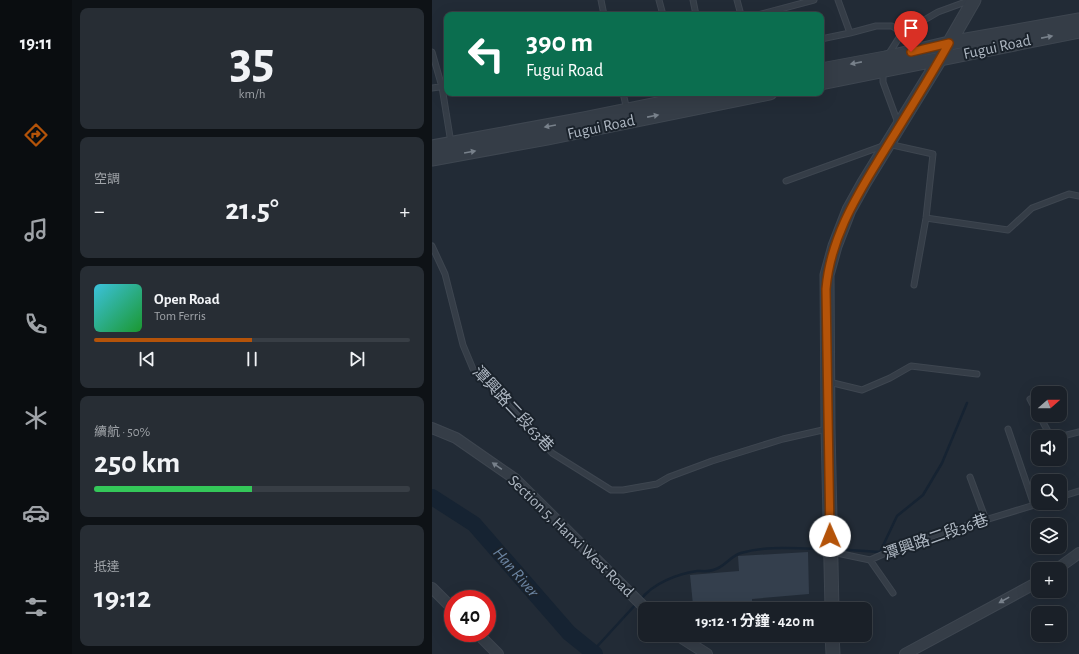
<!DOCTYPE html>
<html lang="zh-TW">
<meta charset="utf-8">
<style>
body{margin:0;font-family:"Alegreya Sans","Noto Sans TC",sans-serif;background:#272d34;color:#f1f3f6;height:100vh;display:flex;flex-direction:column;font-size:15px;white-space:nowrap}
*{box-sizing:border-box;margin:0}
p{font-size:13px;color:#9fa3a8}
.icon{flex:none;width:22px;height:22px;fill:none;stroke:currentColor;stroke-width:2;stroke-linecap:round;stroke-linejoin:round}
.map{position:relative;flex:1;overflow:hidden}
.side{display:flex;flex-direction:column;gap:8px;padding:8px;background:#0e1216;width:360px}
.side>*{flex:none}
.guide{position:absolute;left:12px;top:12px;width:380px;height:84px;border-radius:8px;box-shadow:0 4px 16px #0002,0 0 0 1px #383e45;background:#0b6e4f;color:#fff;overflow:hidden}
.needle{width:26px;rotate:70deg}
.buttons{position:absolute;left:599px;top:386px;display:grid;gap:8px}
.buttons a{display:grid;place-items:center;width:36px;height:36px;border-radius:8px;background:#1a2028;box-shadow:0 4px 16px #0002,0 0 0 1px #383e45;font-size:20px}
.speed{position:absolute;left:12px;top:590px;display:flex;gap:8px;font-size:20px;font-weight:700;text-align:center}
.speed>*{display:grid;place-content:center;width:52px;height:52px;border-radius:50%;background:#1a2028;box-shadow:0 4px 16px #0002,0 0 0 1px #383e45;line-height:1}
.speed .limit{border:6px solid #d22;background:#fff;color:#111}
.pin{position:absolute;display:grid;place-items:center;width:34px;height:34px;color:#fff;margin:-41px -17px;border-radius:50% 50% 50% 0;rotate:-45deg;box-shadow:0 0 4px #0007}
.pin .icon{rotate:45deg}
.me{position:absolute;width:44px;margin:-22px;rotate:359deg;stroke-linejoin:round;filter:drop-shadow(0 0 3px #0008)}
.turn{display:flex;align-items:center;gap:14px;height:84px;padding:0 16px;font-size:18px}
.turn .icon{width:52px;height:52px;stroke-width:2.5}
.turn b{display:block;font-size:28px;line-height:34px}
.big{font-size:30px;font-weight:700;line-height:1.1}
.side .widget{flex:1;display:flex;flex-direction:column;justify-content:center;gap:6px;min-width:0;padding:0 14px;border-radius:8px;background:#272d34}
.side .dial{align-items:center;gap:0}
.dial b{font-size:52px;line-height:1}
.song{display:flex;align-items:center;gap:12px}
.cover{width:48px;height:48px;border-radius:6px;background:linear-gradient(135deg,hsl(190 70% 55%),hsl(130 70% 35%))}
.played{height:4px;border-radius:2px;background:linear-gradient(90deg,#b45309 50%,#383e45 50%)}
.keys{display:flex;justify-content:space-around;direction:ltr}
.heat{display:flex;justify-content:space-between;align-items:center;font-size:22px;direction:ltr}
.charge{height:6px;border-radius:3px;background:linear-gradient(90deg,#34c759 50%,#383e45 0)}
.trip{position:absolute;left:206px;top:602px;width:234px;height:40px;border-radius:8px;background:#1a2028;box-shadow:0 4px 16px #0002,0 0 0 1px #383e45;font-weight:700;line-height:40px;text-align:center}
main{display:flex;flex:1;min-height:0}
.menu{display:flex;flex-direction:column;width:72px;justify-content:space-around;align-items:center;background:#0a0d10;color:#9fa3a8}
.menu .icon{width:28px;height:28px}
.menu .active{color:#b45309}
.menu b{font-size:18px;color:#f1f3f6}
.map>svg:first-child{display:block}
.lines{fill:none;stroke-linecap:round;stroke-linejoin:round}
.stream{stroke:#162332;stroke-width:2.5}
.river{stroke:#162332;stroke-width:16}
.building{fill:#343f4d}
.service-casing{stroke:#3e4650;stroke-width:7}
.minor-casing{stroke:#3e4650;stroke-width:12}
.tertiary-casing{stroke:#3e4650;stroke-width:15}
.path{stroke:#3c4f50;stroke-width:1.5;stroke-dasharray:3 3;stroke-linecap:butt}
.service{stroke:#353d47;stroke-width:5}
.minor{stroke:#353d47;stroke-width:10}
.tertiary{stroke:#353d47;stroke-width:13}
.oneway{fill:#78818b}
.route-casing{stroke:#753606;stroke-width:10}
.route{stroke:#b45309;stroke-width:7}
.labels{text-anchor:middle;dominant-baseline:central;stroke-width:4;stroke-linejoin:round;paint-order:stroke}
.street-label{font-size:16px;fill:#afb8c3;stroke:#1a222b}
.water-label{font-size:17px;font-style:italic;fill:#6a83a0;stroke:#1a222b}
</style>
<main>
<nav class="menu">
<b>19:11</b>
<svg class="icon active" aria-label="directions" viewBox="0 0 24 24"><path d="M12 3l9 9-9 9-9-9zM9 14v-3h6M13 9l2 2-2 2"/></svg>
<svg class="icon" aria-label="music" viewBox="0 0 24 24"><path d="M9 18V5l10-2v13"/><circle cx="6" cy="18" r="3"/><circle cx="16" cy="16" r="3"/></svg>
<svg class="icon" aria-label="phone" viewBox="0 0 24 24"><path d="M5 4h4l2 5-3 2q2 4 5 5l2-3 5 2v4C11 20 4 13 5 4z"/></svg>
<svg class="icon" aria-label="climate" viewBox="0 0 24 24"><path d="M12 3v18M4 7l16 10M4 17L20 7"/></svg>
<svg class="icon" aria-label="car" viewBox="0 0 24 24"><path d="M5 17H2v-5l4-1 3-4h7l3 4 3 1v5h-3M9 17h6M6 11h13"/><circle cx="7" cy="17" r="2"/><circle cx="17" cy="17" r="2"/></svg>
<svg class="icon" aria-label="filters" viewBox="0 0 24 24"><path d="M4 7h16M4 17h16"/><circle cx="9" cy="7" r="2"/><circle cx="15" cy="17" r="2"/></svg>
</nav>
<section class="side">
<div class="widget dial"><b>35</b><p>km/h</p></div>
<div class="widget"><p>空調</p>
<div class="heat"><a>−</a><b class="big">21.5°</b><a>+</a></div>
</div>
<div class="widget">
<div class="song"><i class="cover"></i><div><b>Open Road</b><p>Tom Ferris</p></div></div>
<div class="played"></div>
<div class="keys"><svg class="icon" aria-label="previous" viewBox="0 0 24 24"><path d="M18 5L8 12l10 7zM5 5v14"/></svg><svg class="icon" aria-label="pause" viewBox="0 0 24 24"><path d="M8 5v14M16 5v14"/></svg><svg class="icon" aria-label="next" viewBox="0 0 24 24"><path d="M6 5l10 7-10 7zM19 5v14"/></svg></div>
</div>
<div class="widget"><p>續航 · 50%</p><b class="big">250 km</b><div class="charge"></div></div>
<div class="widget"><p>抵達</p><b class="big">19:12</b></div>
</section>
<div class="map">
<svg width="647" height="654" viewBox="0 0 647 654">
<rect width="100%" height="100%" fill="#222b36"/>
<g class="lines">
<!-- stream -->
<path class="stream" d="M402 549 448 552 465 516 491 495 510 463 535 403
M209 599C222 583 245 574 265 571 270 571 276 572 281 570 292 568 298 556 309 553 337 545 366 549 395 549
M160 652 205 603"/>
<!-- river -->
<path class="river" d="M0 497 42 524 137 633 163 654"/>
</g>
<!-- building -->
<path class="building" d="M376 552 377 594 320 599V609H294L293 602 261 605 258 575 307 571 306 556Z"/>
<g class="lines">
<!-- service casing -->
<g class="service-casing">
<path id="service" d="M169 0 172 15
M227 0 231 15
M261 0 264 15
M305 0 309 15
M406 0 418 33
M326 15 382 0
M389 39 418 33 444 26H460L470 33
M0 52 10 87 19 143
M456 55 470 33 506 12 539 0
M451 72V82L466 123
M0 88 15 86
M191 93 195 110
M354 181 456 144 501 154 494 218 482 285
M494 218 576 230 600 208 637 194 647 196
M0 246 13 274 31 345 41 369 61 389 120 453 179 490H191L225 484 237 477 280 461 351 439 395 429
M397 382 430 390 458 378 479 366 545 374
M598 399 606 414
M607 415 619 437
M576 429 602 505
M627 437 647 432
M538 477 554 520
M628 497 647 491
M400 552 438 560 474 544 609 503
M438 560 461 593"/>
</g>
<!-- minor casing -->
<g class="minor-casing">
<path id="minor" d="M0 428 24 438 83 479 214 609
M625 569 647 553
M0 588 21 609
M45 633 66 654
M245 635 275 654
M473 654 606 582"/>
</g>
<!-- tertiary casing -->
<g class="tertiary-casing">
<path id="tertiary" d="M389 70 453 58 517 43 647 20
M389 83 647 31
M0 147 152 119 279 93
M0 159 115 138 338 93
M400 609 396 428 395 275 403 246 417 210 432 183 508 59 542 0
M400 635 401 654"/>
</g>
<!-- path -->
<path class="path" d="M628 580 636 574"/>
<!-- service -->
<use href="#service" class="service"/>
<!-- minor -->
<use href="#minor" class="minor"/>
<!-- tertiary -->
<use href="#tertiary" class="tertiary"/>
</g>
<!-- one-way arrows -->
<defs><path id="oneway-solid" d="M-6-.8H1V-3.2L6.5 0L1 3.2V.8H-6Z"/></defs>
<g class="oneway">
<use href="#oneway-solid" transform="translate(615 37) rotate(-11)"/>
<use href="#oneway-solid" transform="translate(424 63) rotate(169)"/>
<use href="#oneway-solid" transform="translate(221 116) rotate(-11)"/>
<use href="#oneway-solid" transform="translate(118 126) rotate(170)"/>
<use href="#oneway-solid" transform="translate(38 152) rotate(-10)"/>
<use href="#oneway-solid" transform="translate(65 466) rotate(-145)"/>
<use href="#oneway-solid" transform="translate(572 600) rotate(151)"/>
</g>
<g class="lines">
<!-- route casing -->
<g class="route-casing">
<path id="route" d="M398 536 394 289C398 241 422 200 446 161 470 122 495 83 517 43L479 52"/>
</g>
<!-- route -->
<use href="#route" class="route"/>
</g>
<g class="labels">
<!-- street labels -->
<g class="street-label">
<text transform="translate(565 47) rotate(-12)">Fugui Road</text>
<text transform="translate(169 127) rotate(-12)">Fugui Road</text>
<text transform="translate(81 409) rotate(47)">潭興路二段63巷</text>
<text transform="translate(139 536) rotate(44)">Section 5, Hanxi West Road</text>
<text transform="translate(504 537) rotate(-19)">潭興路二段36巷</text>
</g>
<!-- water labels -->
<g class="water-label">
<text transform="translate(84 572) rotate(49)">Han River</text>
</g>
</g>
</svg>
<div class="buttons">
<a><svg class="needle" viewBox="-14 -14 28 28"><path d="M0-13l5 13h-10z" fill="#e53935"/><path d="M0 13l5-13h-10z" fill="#9fa3a8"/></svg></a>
<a><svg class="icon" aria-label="sound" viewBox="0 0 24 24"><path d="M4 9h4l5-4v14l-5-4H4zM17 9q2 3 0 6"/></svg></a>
<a><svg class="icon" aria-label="search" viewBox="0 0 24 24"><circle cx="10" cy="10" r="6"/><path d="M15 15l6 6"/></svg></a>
<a><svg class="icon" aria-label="layers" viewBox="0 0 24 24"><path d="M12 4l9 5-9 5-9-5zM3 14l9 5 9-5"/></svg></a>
<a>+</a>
<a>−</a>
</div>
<div class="speed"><div class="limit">40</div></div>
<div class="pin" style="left:479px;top:52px;background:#d93025"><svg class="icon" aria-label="arrive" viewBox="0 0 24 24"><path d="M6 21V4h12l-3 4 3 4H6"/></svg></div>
<svg class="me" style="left:398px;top:536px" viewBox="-20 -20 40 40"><circle r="19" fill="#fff"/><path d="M0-13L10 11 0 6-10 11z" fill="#b45309"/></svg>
<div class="trip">19:12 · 1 分鐘 · 420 m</div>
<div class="guide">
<div class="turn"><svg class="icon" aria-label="left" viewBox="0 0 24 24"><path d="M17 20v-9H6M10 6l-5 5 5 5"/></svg><div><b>390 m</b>Fugui Road</div></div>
</div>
</div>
</main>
